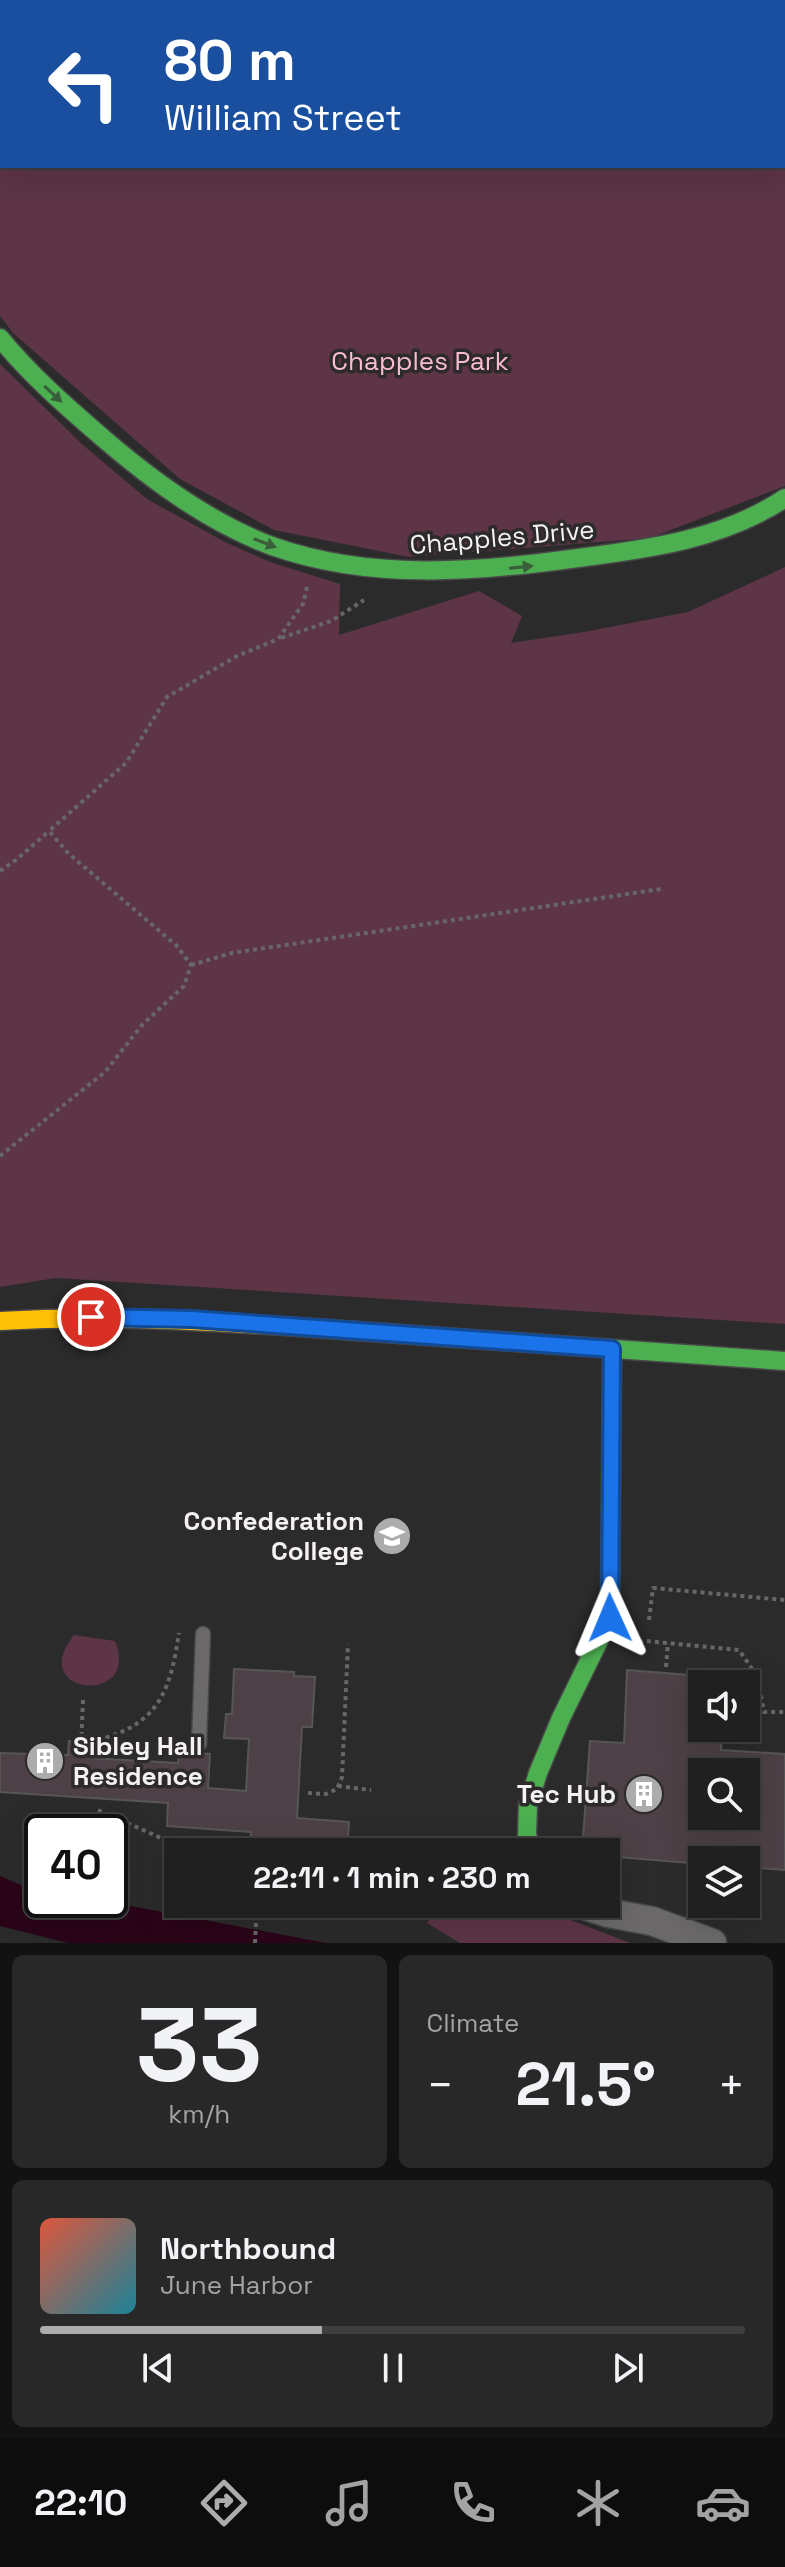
<!DOCTYPE html>
<meta charset="utf-8">
<style>
body{margin:0;font-family:"Space Grotesk",sans-serif;background:#292829;color:#f1f3f6;height:100vh;display:flex;flex-direction:column;font-size:30px;white-space:nowrap}
*{box-sizing:border-box;margin:0}
p{font-size:26px;color:#a2a3a5}
.icon{flex:none;width:44px;height:44px;fill:none;stroke:currentColor;stroke-width:2;stroke-linecap:round;stroke-linejoin:round}
.map{position:relative;height:1943px;overflow:hidden}
.drawer{display:flex;flex-direction:column;gap:12px;padding:12px;background:#121212;flex:1}
.drawer>*{flex:none}
.banner{position:absolute;left:0px;top:0px;width:786px;height:168px;box-shadow:0 8px 32px #0002,0 0 0 2px #3e3e3e;background:#1a4fa0;color:#fff;overflow:hidden}
.buttons{position:absolute;left:688px;top:1670px;display:grid;gap:16px}
.buttons a{display:grid;place-items:center;width:72px;height:72px;border-radius:0px;background:#212020;box-shadow:0 8px 32px #0002,0 0 0 2px #3e3e3e;font-size:40px}
.speed{position:absolute;left:24px;top:1814px;display:flex;gap:16px;font-size:40px;font-weight:700;text-align:center}
.speed>*{display:grid;place-content:center;width:104px;height:104px;border-radius:50%;background:#212020;box-shadow:0 8px 32px #0002,0 0 0 2px #3e3e3e;line-height:1}
.speed .limit{border:4px solid #111;border-radius:12px;background:#fff;color:#111}
.pin{position:absolute;display:grid;place-items:center;width:68px;height:68px;color:#fff;margin:-34px;border:4px solid #fff;border-radius:50%;box-shadow:0 2px 8px #0007}
.me{position:absolute;width:88px;margin:-44px;rotate:359deg;stroke-linejoin:round;filter:drop-shadow(0 0 6px #0008)}
.turn{display:flex;align-items:center;gap:28px;height:168px;padding:0 32px;font-size:36px}
.turn .icon{width:104px;height:104px;stroke-width:2.5}
.turn b{display:block;font-size:56px;line-height:68px}
.big{font-size:60px;font-weight:800;line-height:1.1}
.drawer .widget{flex:1;display:flex;flex-direction:column;justify-content:center;gap:12px;min-width:0;padding:0 28px;border-radius:12px;background:#292829}
.drawer .dial{align-items:center;gap:0}
.dial b{font-size:104px;line-height:1}
.song{display:flex;align-items:center;gap:24px}
.cover{width:96px;height:96px;border-radius:12px;background:linear-gradient(135deg,hsl(10 70% 55%),hsl(190 70% 35%))}
.played{height:8px;border-radius:4px;background:linear-gradient(90deg,#adacac 40%,#3e3e3e 40%)}
.keys{display:flex;justify-content:space-around;direction:ltr}
.heat{display:flex;justify-content:space-between;align-items:center;font-size:44px;direction:ltr}
.drawer .tiles{flex:1;display:grid;gap:12px;grid-template-columns:1fr 1fr}
.widget:last-child{grid-column:span 2}
.trip{position:absolute;left:164px;top:1838px;width:456px;height:80px;border-radius:0px;background:#212020;box-shadow:0 8px 32px #0002,0 0 0 2px #3e3e3e;font-weight:800;line-height:80px;text-align:center}
.menu{display:flex;height:128px;justify-content:space-around;align-items:center;background:#0d0d0d;color:#a2a3a5}
.menu .icon{width:56px;height:56px}
.menu .selected{color:#adacac}
.menu b{font-size:36px;color:#f1f3f6}
.map>svg:first-child{display:block}
.green{fill:#5d3547;fill-rule:evenodd}
.water{fill:#2b0418}
.building{fill:#4d4046;stroke:#575656;stroke-width:2;fill-rule:evenodd}
.lines{fill:none;stroke-linecap:round;stroke-linejoin:round}
.lane-casing{stroke:#494848;stroke-width:17}
.street-casing{stroke:#494848;stroke-width:31}
.fast-casing{stroke:#494848;stroke-width:21}
.slow-casing{stroke:#494848;stroke-width:21}
.path{stroke:#686666;stroke-width:4;stroke-dasharray:4 4;stroke-linecap:butt}
.lane{stroke:#6b696a;stroke-width:14}
.street{stroke:#6b696a;stroke-width:28}
.fast{stroke:#4caf50;stroke-width:18}
.slow{stroke:#ffc107;stroke-width:18}
.oneway{fill:#395f3a}
.route-casing{stroke:#114b97;stroke-width:20}
.route{stroke:#1a73e8;stroke-width:14}
.labels{text-anchor:middle;dominant-baseline:central;stroke-width:7;stroke-linejoin:round;paint-order:stroke}
.park-label{font-size:26px;fill:#fabcd3;stroke:#2d2a2b}
.street-label{font-size:26px;fill:#f3f1f2;stroke:#2d2a2b}
.poi-label{font-size:26px;font-weight:bold;fill:#f3f1f2;stroke:#2d2a2b;text-anchor:end}
</style>
<div class="map">
<svg width="785" height="1943" viewBox="0 0 785 1943">
<rect width="100%" height="100%" fill="#2c2b2b"/>
<!-- green -->
<path class="green" d="M0 0H785V486L650 538 409 557 274 530 180 479 13 333 0 316ZM2 2H784V166H2Z
M0 364 83 445 147 499 225 542 270 562 340 584 339 635 479 591 522 616 511 643 584 632 688 612 785 567V1324L56 1278 0 1287Z
M74 1635 115 1641C142 1706 25 1696 74 1635Z
M441 1904H529L630 1943H460L427 1923Z"/>
<!-- water -->
<path class="water" d="M0 1876 23 1886 42 1889V1900H99L326 1943H68L0 1926Z"/>
<!-- building -->
<path class="building" d="M234 1669 294 1672V1676L315 1677 312 1727H302L297 1818 349 1822 347 1852H260V1848L250 1847 251 1832 167 1826 168 1803 0 1792V1753L68 1755 69 1741 91 1742 90 1758 178 1763 179 1752 210 1754 208 1788 246 1791 249 1739 224 1738 226 1714H232Z
M627 1670 702 1676V1728H722L721 1750 785 1754V1870L746 1867V1860H702V1864L606 1856V1852H582L590 1741 624 1743ZM702 1772H746V1816H702Z"/>
<g class="lines">
<!-- lane casing -->
<g class="lane-casing">
<path id="lane" d="M199 1744 203 1634"/>
</g>
<!-- street casing -->
<g class="street-casing">
<path id="street" d="M581 1904 608 1913 652 1921 712 1943"/>
</g>
<!-- fast casing -->
<g class="fast-casing">
<path id="fast" d="M0 338C31 376 67 407 104 439 154 482 210 523 272 546 370 581 477 572 578 558 649 549 724 539 785 498
M357 1331 785 1361
M533 1852 527 1835 528 1805 538 1773 561 1718 610 1618 612 1349"/>
</g>
<!-- slow casing -->
<g class="slow-casing">
<path id="slow" d="M0 1321C120 1314 238 1323 357 1331"/>
</g>
<!-- path -->
<path class="path" d="M307 587 303 604 278 639 331 621 364 600
M0 871 16 860 49 831
M191 965 232 953 661 889
M0 1156 105 1072 142 1025 184 986 191 965 177 946 68 853 49 831 126 763 167 697 237 656 278 639
M649 1620 653 1588 785 1600
M631 1643 646 1641 739 1650 757 1676 764 1712H785
M666 1667 668 1643
M83 1700 81 1746C100 1739 123 1734 139 1722 168 1702 174 1665 179 1633
M338 1786 371 1790
M308 1793 326 1794 337 1789 342 1777 348 1644
M98 1810 188 1850 207 1852
M255 1943 257 1904"/>
<!-- lane -->
<use href="#lane" class="lane"/>
<!-- street -->
<use href="#street" class="street"/>
<!-- fast -->
<use href="#fast" class="fast"/>
<!-- slow -->
<use href="#slow" class="slow"/>
</g>
<!-- one-way arrows -->
<defs><path id="oneway-solid" d="M-6-.8H1V-3.2L6.5 0L1 3.2V.8H-6Z" transform="scale(2)"/></defs>
<g class="oneway">
<use href="#oneway-solid" transform="translate(53 394) rotate(43)"/>
<use href="#oneway-solid" transform="translate(265 543) rotate(21)"/>
<use href="#oneway-solid" transform="translate(521 567) rotate(-6)"/>
</g>
<g class="lines">
<!-- route casing -->
<g class="route-casing">
<path id="route" d="M91 1317 192 1319 612 1349 610 1618"/>
</g>
<!-- route -->
<use href="#route" class="route"/>
</g>
<!-- icons -->
<defs>
<g id="university-disc" transform="scale(2)"><circle r="9.5" fill="#adacac" stroke="#2d2a2b"/><path d="M0-5L7-2L0 1L-7-2ZM-4 1L0 2.5L4 1V4Q0 6-4 4Z" fill="#fff"/></g>
<g id="building-disc" transform="scale(2)"><circle r="9.5" fill="#adacac" stroke="#2d2a2b"/><path d="M-4-6H4V6H1V3H-1V6H-4ZM-2.5-4.3h1.7v1.8h-1.7ZM.8-4.3h1.7v1.8H.8ZM-2.5-1h1.7V.8h-1.7ZM.8-1h1.7V.8H.8Z" fill="#fff"/></g>
</defs>
<g fill-rule="evenodd">
<use href="#university-disc" x="392" y="1536"/>
<use href="#building-disc" x="45" y="1761"/>
<use href="#building-disc" x="644" y="1794"/>
</g>
<g class="labels">
<!-- park labels -->
<g class="park-label">
<text x="420" y="361">Chapples Park</text>
</g>
<!-- street labels -->
<g class="street-label">
<text transform="translate(502 537) rotate(-5)">Chapples Drive</text>
</g>
<!-- poi labels -->
<g class="poi-label">
<text x="364" y="1521">Confederation<tspan x="364" dy="30">College</tspan></text>
<text x="73" y="1746" text-anchor="start">Sibley Hall<tspan x="73" dy="30">Residence</tspan></text>
<text x="616" y="1794">Tec Hub</text>
</g>
</g>
</svg>
<div class="buttons">
<a><svg class="icon" aria-label="sound" viewBox="0 0 24 24"><path d="M4 9h4l5-4v14l-5-4H4zM17 9q2 3 0 6"/></svg></a>
<a><svg class="icon" aria-label="search" viewBox="0 0 24 24"><circle cx="10" cy="10" r="6"/><path d="M15 15l6 6"/></svg></a>
<a><svg class="icon" aria-label="layers" viewBox="0 0 24 24"><path d="M12 4l9 5-9 5-9-5zM3 14l9 5 9-5"/></svg></a>
</div>
<div class="speed"><div class="limit">40</div></div>
<div class="pin" style="left:91px;top:1317px;background:#d93025"><svg class="icon" aria-label="arrive" viewBox="0 0 24 24"><path d="M6 21V4h12l-3 4 3 4H6"/></svg></div>
<svg class="me" style="left:610px;top:1618px" viewBox="-20 -20 40 40"><path d="M0-17L14 15 0 8-14 15z" fill="#1a73e8" stroke="#fff" stroke-width="4"/></svg>
<div class="trip">22:11 · 1 min · 230 m</div>
<div class="banner">
<div class="turn"><svg class="icon" aria-label="left" viewBox="0 0 24 24"><path d="M17 20v-9H6M10 6l-5 5 5 5"/></svg><div><b>80 m</b>William Street</div></div>
</div>
</div>
<section class="drawer">
<div class="tiles">
<div class="widget dial"><b>33</b><p>km/h</p></div>
<div class="widget"><p>Climate</p>
<div class="heat"><a>−</a><b class="big">21.5°</b><a>+</a></div>
</div>
<div class="widget">
<div class="song"><i class="cover"></i><div><b>Northbound</b><p>June Harbor</p></div></div>
<div class="played"></div>
<div class="keys"><svg class="icon" aria-label="previous" viewBox="0 0 24 24"><path d="M18 5L8 12l10 7zM5 5v14"/></svg><svg class="icon" aria-label="pause" viewBox="0 0 24 24"><path d="M8 5v14M16 5v14"/></svg><svg class="icon" aria-label="next" viewBox="0 0 24 24"><path d="M6 5l10 7-10 7zM19 5v14"/></svg></div>
</div>
</div>
</section>
<nav class="menu">
<b>22:10</b>
<svg class="icon selected" aria-label="directions" viewBox="0 0 24 24"><path d="M12 3l9 9-9 9-9-9zM9 14v-3h6M13 9l2 2-2 2"/></svg>
<svg class="icon" aria-label="music" viewBox="0 0 24 24"><path d="M9 18V5l10-2v13"/><circle cx="6" cy="18" r="3"/><circle cx="16" cy="16" r="3"/></svg>
<svg class="icon" aria-label="phone" viewBox="0 0 24 24"><path d="M5 4h4l2 5-3 2q2 4 5 5l2-3 5 2v4C11 20 4 13 5 4z"/></svg>
<svg class="icon" aria-label="climate" viewBox="0 0 24 24"><path d="M12 3v18M4 7l16 10M4 17L20 7"/></svg>
<svg class="icon" aria-label="car" viewBox="0 0 24 24"><path d="M5 17H2v-5l4-1 3-4h7l3 4 3 1v5h-3M9 17h6M6 11h13"/><circle cx="7" cy="17" r="2"/><circle cx="17" cy="17" r="2"/></svg>
</nav>
